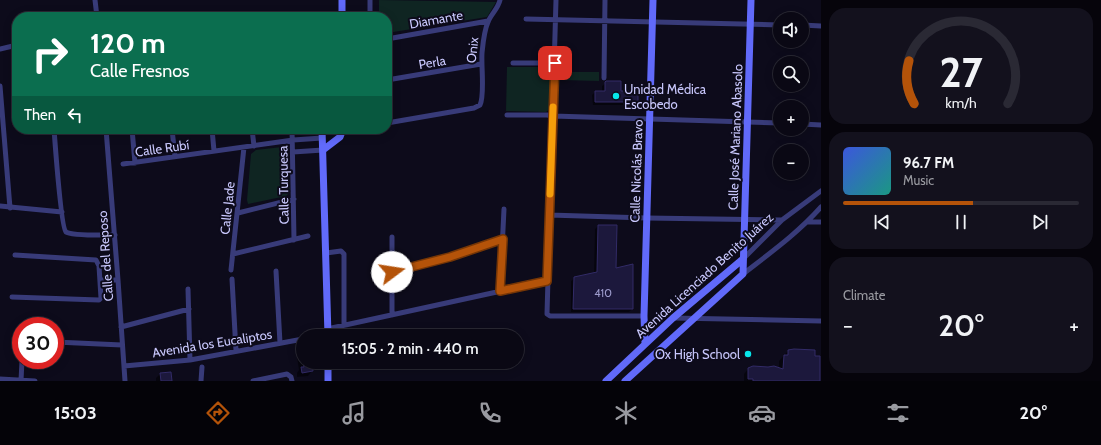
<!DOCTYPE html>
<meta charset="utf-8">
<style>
body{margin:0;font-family:Cabin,sans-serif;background:#13111d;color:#f1f3f6;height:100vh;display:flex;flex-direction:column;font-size:15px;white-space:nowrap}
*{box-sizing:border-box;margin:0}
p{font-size:13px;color:#999aa0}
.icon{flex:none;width:22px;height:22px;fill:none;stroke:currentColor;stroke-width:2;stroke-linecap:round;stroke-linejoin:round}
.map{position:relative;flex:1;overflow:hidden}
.drawer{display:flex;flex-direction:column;gap:8px;padding:8px;background:#06040b;width:280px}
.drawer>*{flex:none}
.hud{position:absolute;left:12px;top:12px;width:380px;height:122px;border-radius:16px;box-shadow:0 2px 10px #0003,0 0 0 1px #2a2934;background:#0b6e4f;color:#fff;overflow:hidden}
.tools{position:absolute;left:773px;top:12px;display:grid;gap:8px}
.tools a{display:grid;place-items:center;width:36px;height:36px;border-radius:50%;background:#0a0814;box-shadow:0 2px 10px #0003,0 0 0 1px #2a2934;font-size:20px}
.speed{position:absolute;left:12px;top:317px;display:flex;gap:8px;font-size:20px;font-weight:700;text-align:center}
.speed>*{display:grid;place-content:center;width:52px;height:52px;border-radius:50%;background:#0a0814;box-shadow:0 2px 10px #0003,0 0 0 1px #2a2934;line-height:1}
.speed .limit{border:6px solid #d22;background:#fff;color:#111}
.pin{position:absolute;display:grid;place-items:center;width:34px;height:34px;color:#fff;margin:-17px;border-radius:8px;box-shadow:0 2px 6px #0006}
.me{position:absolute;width:44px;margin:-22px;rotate:76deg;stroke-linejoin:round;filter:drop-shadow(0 0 3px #0008)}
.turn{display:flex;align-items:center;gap:14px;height:84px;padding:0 12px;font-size:18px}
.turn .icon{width:52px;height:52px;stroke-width:2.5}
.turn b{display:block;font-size:28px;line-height:34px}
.then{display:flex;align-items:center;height:38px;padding:0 12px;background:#0003;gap:8px;font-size:15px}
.big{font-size:30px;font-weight:600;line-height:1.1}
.drawer .card{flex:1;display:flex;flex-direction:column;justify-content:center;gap:6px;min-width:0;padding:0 14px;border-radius:16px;background:#13111d}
.drawer .dial{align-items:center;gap:0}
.dial svg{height:104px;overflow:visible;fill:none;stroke:#2a2934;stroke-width:7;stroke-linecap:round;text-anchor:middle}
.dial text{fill:#f1f3f6;stroke:none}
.song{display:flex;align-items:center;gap:12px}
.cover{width:48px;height:48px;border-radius:6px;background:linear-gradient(135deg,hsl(230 70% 55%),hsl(170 70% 35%))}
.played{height:4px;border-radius:2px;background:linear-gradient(90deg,#b45309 55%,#2a2934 55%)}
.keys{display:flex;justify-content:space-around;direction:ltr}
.heat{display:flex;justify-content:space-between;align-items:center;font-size:22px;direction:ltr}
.trip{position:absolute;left:296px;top:329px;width:228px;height:40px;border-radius:20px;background:#0a0814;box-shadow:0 2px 10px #0003,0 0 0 1px #2a2934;font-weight:600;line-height:40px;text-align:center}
.menu{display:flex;height:64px;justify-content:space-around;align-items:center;background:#040308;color:#999aa0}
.menu .icon{width:28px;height:28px}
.menu .selected{color:#b45309}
.menu b{font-size:18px;color:#f1f3f6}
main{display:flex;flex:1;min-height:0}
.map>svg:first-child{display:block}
.green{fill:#0f2522}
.shadow{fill:#0007}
.building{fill:#1c183c;stroke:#322b67}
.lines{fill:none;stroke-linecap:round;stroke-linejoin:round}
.street{stroke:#383b79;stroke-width:5}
.secondary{stroke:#616afa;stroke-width:7}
.route-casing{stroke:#753606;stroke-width:10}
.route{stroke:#b45309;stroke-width:7}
.slow{stroke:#f59e0b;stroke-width:7}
.poi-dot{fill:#07e6ea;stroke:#0d0b1b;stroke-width:1.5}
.labels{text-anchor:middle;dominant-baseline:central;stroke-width:4;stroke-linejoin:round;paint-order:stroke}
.number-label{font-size:11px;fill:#9e9ccd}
.street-label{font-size:13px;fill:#c9c8fd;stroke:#0d0b1b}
.poi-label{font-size:13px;fill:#c9c8fd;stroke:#0d0b1b;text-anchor:start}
</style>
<main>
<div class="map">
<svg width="821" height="381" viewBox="0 0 821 381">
<rect width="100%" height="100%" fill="#0d0b1b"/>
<!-- green -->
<path class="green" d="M379 0 496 2 487 17 387 33V17H379Z
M507 67H547L550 71V109L546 112 506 111Z
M560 72H599V81L560 80Z
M282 147 287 149V152L290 188V192L286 196 248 204 247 200 251 154 256 150Z"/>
<!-- shadow -->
<path class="shadow" d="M606 83 620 92 637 102 634 105H593L592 95 595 92H602V86Z
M598 226 632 309 629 312H571V281L575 278 594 273 595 229Z
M788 351 819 381H744V374L748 369H779V361Z
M303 352V362H311L312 371 308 376 297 377V373L299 370 297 357Z
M160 374 171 381H156V378Z"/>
<!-- building -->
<path class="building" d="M606 81H621V91H638V102H595V91H605V82Z
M598 225H617L616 268 633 264V309H573L574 277 597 272Z
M794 349 815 350V356H820V381H753V379H748V368L753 366 768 367 774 366 783 369 784 355H788V350Z
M303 362H312L313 371 302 373 301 367H304Z
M171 372 172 381H161L160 373Z"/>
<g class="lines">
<!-- street -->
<path class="street" d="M95 0 97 17
M370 0V17
M556 0 547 314 550 316H644
M526 19 780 25
M802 25 821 26
M387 39 488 21
M0 49 17 45
M513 63H555
M604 78 605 0
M387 80 481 64
M0 86 10 208
M507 115H547L553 116 780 123
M387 123 474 108 480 105C485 95 481 66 482 53 483 43 484 31 488 22 491 14 498 9 500 0
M802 124 821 125
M54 129C55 142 61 228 66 232 71 236 107 235 115 235
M106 129 118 280 125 381
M132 129 135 163
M172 129 175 157
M212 129 214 151
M252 129 254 146
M292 129 294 240
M293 152 323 150
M123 164 293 140 322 138
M0 206 62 212
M238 213 294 199
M549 215 647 218 782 220
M808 222H821
M392 237V315
M326 253 341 251 344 254V325
M233 254 308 236
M743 259 782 220 821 191
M231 270 244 147
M276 271 280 343
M392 272 449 257 503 239
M743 274C770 253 798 233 821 207
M232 279 236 351
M101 280H118
M188 289 190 360
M500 291 504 209
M12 297 99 300 101 298 99 266 96 260 15 255
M673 318 821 321
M121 327 189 309
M327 329 547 281
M317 336 328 334
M55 342 122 345
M124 366 190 360 303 339
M0 379 35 381
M21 381 22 360
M201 381 202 367
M253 381 287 374 291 377 292 381"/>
<!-- secondary -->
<path class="secondary" d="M342 0V17
M322 129 328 336
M323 150 340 137 343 129
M645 344 644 316 653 0
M328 362V381
M606 381 673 318 743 259
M625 381 743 274 751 0"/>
</g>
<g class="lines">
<!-- route casing -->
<g class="route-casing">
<path id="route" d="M392 272 450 257 503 239 500 291 547 281 555 63"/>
</g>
<!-- route -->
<use href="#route" class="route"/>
<!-- slow -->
<path class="slow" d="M550 194 553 107"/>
</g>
<!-- markers -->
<g class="poi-dot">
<circle cx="616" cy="96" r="4"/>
<circle cx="748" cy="354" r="4"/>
</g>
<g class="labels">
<!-- number labels -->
<g class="number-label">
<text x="603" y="293">410</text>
</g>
<!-- street labels -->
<g class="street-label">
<text transform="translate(436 19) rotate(-10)">Diamante</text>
<text transform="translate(472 50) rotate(-84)">Onix</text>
<text transform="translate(432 62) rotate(-10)">Perla</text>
<text transform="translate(735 137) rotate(-88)">Calle José Mariano Abasolo</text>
<text transform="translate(162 148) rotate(-8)">Calle Rubí</text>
<text transform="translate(636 171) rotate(-88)">Calle Nicolás Bravo</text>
<text transform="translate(283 185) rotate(-91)">Calle Turquesa</text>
<text transform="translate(227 208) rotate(-84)">Calle Jade</text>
<text transform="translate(105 256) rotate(-94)">Calle del Reposo</text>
<text transform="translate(704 275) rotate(-42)">Avenida Licenciado Benito Juárez</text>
<text transform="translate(212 343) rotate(-9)">Avenida los Eucaliptos</text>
</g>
<!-- poi labels -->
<g class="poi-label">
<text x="624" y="89">Unidad Médica<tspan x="624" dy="15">Escobedo</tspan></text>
<text x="740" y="354" text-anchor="end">Ox High School</text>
</g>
</g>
</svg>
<div class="tools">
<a><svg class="icon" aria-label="sound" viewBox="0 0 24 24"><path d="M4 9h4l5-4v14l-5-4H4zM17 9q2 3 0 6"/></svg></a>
<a><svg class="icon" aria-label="search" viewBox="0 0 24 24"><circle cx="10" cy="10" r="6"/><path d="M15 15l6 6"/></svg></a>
<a>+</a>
<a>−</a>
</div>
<div class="speed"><div class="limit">30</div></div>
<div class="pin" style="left:555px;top:63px;background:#d93025"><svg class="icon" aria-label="arrive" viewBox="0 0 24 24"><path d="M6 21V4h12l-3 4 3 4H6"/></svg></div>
<svg class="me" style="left:392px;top:272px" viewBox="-20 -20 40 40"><circle r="19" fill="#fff"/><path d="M0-13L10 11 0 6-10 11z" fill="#b45309"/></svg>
<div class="trip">15:05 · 2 min · 440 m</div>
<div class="hud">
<div class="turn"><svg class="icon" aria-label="right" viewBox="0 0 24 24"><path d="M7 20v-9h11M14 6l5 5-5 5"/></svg><div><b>120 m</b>Calle Fresnos</div></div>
<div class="then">Then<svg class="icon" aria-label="left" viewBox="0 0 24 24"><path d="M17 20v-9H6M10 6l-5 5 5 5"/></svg></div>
</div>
</div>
<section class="drawer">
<div class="card dial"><svg viewBox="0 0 100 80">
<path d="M14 69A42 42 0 1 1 86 69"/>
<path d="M14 69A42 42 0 0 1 10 36" stroke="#b45309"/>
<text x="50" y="56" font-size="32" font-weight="700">27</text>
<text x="50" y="72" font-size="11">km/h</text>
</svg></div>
<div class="card">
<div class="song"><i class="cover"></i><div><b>96.7 FM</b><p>Music</p></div></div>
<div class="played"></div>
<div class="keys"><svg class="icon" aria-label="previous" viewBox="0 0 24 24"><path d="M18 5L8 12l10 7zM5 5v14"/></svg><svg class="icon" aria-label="pause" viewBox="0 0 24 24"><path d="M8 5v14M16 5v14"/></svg><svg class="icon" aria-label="next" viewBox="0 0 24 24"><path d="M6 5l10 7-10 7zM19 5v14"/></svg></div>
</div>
<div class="card"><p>Climate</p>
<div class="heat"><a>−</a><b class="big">20°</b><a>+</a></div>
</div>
</section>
</main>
<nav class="menu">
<b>15:03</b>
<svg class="icon selected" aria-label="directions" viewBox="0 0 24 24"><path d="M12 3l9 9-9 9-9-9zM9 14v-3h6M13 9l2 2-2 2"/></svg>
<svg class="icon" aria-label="music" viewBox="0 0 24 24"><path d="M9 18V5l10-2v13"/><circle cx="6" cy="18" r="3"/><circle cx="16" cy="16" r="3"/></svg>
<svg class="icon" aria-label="phone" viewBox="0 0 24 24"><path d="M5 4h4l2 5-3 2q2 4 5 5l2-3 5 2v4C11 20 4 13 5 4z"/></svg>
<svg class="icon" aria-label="climate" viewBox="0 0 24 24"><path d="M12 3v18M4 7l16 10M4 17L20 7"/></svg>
<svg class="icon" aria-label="car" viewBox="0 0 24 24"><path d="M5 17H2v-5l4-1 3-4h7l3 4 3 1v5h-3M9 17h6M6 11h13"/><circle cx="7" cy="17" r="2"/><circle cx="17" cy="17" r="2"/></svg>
<svg class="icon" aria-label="filters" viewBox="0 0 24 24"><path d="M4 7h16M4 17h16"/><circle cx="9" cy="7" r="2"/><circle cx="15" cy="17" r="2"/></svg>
<b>20°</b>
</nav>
